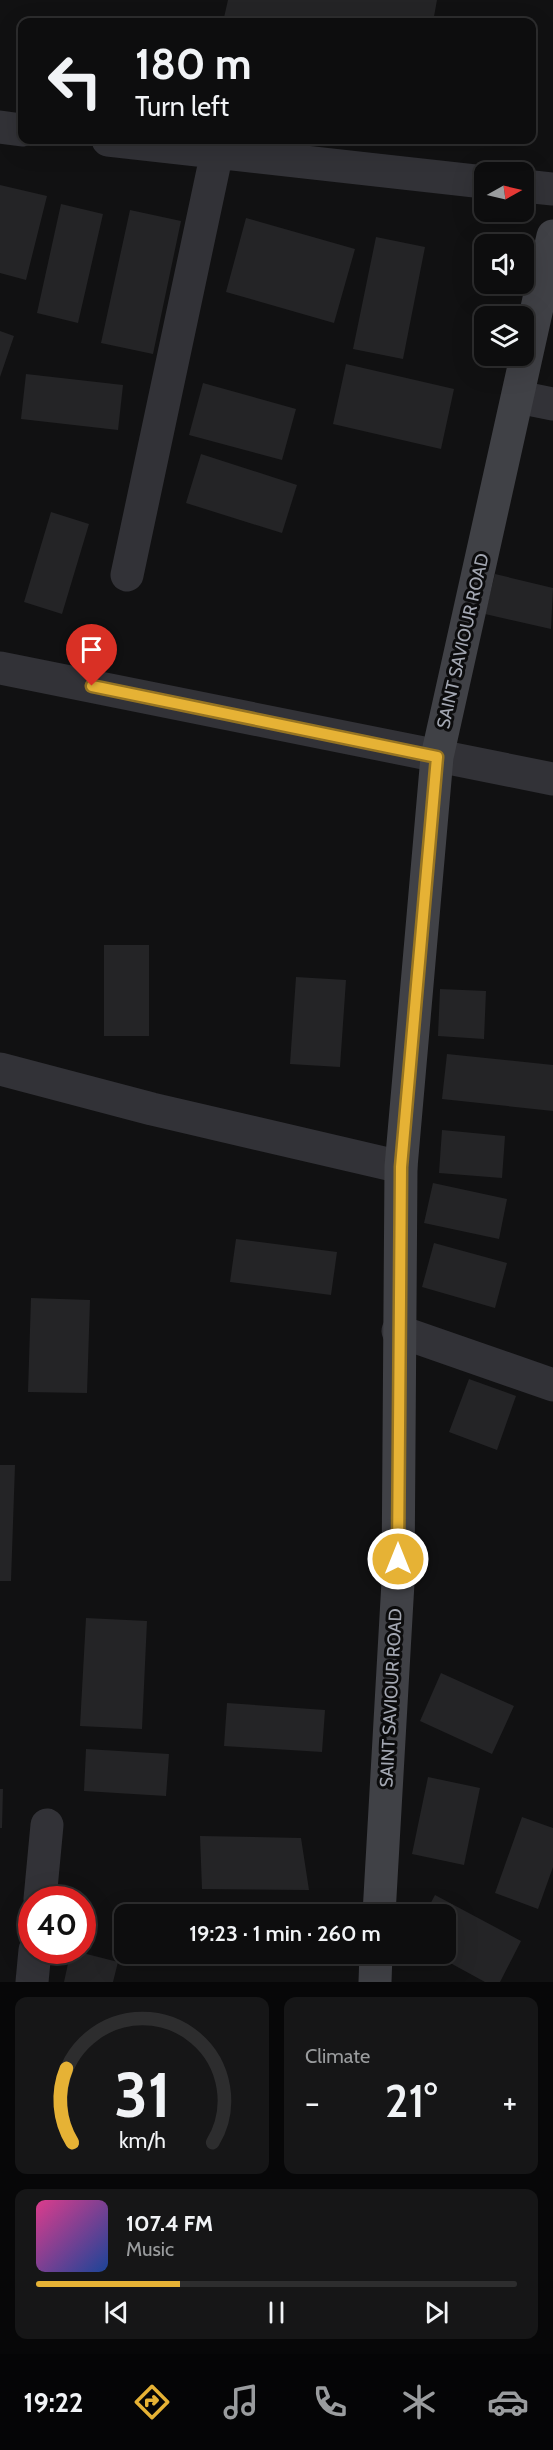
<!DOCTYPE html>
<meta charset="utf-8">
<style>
body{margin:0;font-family:Cabin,sans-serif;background:#161617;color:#f1f3f6;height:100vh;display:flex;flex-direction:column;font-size:22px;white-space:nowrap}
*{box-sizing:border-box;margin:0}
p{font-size:20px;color:#9a9c9e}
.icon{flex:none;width:33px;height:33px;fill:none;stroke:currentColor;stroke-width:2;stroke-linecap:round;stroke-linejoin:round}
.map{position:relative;height:1982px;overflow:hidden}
.drawer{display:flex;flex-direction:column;gap:15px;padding:15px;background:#070708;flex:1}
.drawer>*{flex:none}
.guide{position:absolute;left:18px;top:18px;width:518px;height:126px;border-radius:12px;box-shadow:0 6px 24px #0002,0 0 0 2px #2d2d2e;background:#0d0d0e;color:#f1f3f6;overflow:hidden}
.needle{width:39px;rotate:82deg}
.controls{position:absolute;left:474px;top:162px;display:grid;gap:12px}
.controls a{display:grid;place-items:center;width:60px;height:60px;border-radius:12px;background:#0d0d0e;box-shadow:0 6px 24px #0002,0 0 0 2px #2d2d2e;font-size:30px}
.speed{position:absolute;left:18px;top:1886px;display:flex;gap:12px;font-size:30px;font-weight:700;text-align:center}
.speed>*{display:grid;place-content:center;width:78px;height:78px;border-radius:50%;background:#0d0d0e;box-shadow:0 6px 24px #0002,0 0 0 2px #2d2d2e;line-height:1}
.speed .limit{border:9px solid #d22;background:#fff;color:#111}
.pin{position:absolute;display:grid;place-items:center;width:51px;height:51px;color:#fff;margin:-62px -26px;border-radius:50% 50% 50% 0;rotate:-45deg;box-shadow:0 0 6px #0007}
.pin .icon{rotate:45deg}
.me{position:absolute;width:66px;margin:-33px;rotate:0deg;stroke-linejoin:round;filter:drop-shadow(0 0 4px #0008)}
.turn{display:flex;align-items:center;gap:21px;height:126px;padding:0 18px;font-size:27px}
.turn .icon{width:78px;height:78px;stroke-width:2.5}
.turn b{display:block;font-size:42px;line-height:51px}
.big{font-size:45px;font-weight:600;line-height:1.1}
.drawer .tile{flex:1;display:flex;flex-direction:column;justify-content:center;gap:9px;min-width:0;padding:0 21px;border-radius:12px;background:#161617}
.drawer .dial{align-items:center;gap:0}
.dial svg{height:156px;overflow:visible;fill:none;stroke:#2d2d2e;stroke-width:7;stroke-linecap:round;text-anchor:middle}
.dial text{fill:#f1f3f6;stroke:none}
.song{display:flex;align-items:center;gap:18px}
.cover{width:72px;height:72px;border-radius:9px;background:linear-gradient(135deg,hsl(330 70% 55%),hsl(220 70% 35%))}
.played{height:6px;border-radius:3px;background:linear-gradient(90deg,#e6b235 30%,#2d2d2e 30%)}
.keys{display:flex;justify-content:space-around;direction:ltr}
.heat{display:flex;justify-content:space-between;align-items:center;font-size:33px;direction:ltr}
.drawer .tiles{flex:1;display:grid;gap:15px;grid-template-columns:1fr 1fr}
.tile:last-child{grid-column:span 2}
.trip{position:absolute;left:114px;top:1904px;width:342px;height:60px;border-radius:12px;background:#0d0d0e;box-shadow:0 6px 24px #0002,0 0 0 2px #2d2d2e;font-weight:600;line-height:60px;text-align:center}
.tabs{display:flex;height:96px;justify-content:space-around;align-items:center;background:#050506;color:#9a9c9e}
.tabs .icon{width:42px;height:42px}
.tabs .active{color:#e6b235}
.tabs b{font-size:27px;color:#f1f3f6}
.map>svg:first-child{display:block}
.building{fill:#242426}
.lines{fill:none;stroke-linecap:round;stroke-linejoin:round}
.street{stroke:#323237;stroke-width:33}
.secondary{stroke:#404146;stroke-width:33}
.route-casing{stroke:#967422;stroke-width:15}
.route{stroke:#e6b235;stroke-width:10}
.labels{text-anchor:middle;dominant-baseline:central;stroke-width:6;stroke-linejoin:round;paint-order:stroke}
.street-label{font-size:18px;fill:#a3a7b2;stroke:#0c0c0d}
</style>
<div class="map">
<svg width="553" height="1982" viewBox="0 0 553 1982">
<rect width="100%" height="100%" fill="#111112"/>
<!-- building -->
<path class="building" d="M228 0H437L433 22H223Z
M0 185 47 196 26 280 0 273Z
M61 204 103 214 78 323 37 313Z
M130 210 181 221 153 354 101 343Z
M246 218 355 249 334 323 226 292Z
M376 237 425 247 403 359 353 349Z
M0 331 14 336 0 377Z
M346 364 454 389 441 449 333 424Z
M26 374 123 385 118 430 21 419Z
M203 383 296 409 282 460 189 435Z
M201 454 297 485 282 533 186 503Z
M51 512 89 524 62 614 24 602Z
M495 574 553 588 551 629 485 614Z
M104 945H149V1036H104Z
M296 977 346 980 340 1067 290 1064Z
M440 989 486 991 484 1039 438 1036Z
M447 1054 553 1065V1111L442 1099Z
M442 1130 505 1136 502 1178 439 1173Z
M433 1183 507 1199 499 1239 424 1223Z
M236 1239 337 1252 331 1295 230 1282Z
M434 1243 507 1263 495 1308 422 1287Z
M31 1298 90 1300 87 1393 28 1392Z
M469 1379 516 1396 497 1450 449 1432Z
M0 1465H15L11 1581H0Z
M86 1618 147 1621 142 1729 80 1726Z
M441 1673 514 1706 492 1754 420 1721Z
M227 1703 325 1710 322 1752 224 1746Z
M86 1749 169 1754 166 1796 84 1791Z
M428 1777 480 1788 464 1865 412 1854Z
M0 1789H3L2 1828H0Z
M522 1817 553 1828V1867L538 1909 495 1893Z
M200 1836 301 1838 309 1890 202 1889Z
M435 1895 521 1941 500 1982H485L432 1953H446V1914H425Z
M71 1950 118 1962 113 1982H64Z"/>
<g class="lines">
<!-- street -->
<path class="street" d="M0 127 22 130
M108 140 484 182
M524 186 553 189
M518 397 553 404
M127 575 217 152
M0 668 553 779
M0 1069 152 1109 401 1167
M398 1331 553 1385
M40 1899 47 1825
M32 1982 35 1950"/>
<!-- secondary -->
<path class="secondary" d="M379 1914 398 1582 401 1167 437 757 553 236
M375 1982 376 1953"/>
</g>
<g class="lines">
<!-- route casing -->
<g class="route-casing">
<path id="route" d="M92 686 437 757 401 1167 398 1559"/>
</g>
<!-- route -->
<use href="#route" class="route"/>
</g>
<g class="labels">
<!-- street labels -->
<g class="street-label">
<text transform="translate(463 641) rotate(-77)">SAINT SAVIOUR ROAD</text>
<text transform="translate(391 1698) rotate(-87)">SAINT SAVIOUR ROAD</text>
</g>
</g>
</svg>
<div class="controls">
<a><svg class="needle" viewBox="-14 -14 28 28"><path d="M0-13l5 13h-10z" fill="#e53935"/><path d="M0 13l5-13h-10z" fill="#9a9c9e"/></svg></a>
<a><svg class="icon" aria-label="sound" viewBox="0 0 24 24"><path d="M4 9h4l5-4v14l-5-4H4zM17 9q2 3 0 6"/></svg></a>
<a><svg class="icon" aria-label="layers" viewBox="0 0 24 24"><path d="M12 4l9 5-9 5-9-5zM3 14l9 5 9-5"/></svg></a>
</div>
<div class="speed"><div class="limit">40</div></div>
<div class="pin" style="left:92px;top:686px;background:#d93025"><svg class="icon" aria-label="arrive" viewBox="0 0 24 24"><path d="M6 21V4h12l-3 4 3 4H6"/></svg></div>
<svg class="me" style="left:398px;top:1559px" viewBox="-20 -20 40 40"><circle r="17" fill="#e6b235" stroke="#fff" stroke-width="3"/><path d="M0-11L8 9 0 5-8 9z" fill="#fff"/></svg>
<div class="trip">19:23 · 1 min · 260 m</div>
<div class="guide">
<div class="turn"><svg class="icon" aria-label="left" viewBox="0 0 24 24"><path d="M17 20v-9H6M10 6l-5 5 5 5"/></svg><div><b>180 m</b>Turn left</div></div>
</div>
</div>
<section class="drawer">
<div class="tiles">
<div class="tile dial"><svg viewBox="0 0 100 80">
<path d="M14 69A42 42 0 1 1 86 69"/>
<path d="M14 69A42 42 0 0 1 11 31" stroke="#e6b235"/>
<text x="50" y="56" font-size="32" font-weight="700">31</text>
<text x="50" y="72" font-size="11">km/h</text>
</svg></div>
<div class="tile"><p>Climate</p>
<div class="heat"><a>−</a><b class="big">21°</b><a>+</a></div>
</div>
<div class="tile">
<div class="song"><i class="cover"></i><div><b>107.4 FM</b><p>Music</p></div></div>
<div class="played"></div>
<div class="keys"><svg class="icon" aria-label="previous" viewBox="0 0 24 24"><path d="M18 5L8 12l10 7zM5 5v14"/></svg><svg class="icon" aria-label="pause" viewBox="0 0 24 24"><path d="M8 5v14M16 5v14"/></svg><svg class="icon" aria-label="next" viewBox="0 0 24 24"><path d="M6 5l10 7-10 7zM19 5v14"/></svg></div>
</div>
</div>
</section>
<nav class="tabs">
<b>19:22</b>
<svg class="icon active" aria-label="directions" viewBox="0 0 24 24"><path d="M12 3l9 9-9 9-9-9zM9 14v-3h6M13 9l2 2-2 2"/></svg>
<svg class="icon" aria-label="music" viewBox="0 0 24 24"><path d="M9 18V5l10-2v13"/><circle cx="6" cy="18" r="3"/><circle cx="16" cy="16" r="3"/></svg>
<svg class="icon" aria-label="phone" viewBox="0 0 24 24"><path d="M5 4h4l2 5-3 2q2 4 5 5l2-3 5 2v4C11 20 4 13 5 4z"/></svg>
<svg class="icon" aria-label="climate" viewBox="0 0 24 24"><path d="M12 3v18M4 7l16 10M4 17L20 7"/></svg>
<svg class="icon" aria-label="car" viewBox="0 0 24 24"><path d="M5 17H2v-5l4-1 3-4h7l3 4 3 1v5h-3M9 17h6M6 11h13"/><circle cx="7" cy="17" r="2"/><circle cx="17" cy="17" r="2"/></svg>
</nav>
